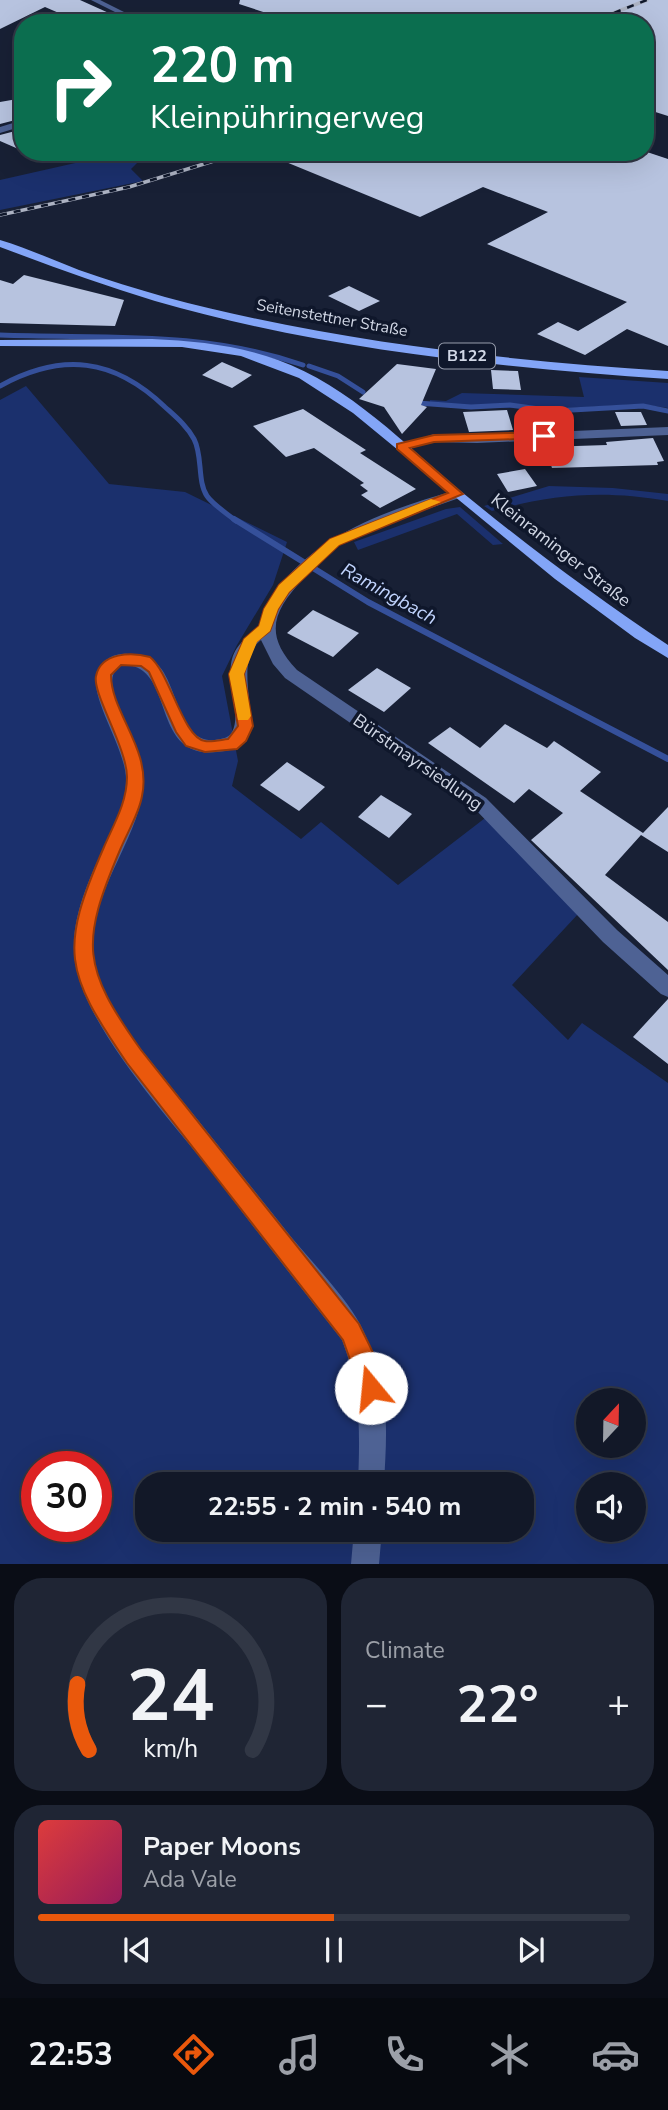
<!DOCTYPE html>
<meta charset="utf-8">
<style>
body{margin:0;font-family:"Nunito Sans",sans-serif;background:#1f2534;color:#f1f3f6;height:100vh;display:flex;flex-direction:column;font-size:26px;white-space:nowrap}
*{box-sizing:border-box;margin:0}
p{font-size:23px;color:#9ca0a8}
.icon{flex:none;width:38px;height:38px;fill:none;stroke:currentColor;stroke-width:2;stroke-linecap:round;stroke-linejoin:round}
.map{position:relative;height:1564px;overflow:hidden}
.panel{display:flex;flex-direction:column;gap:14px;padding:14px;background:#0a0d16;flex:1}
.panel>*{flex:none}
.guide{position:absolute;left:14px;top:14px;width:640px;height:147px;border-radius:28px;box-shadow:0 7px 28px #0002,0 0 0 2px #313745;background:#0b6e4f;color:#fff;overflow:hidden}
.needle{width:46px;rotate:22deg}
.buttons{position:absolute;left:576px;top:1388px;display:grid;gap:14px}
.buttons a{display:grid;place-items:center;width:70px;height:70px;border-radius:50%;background:#121828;box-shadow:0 7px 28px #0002,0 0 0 2px #313745;font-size:35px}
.speed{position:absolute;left:21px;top:1451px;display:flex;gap:14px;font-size:35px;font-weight:700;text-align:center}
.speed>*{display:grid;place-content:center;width:91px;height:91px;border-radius:50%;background:#121828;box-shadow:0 7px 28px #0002,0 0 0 2px #313745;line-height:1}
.speed .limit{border:10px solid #d22;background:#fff;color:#111}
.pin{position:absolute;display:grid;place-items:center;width:60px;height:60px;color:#fff;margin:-30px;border-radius:14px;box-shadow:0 4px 10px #0006}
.me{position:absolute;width:77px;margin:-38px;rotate:343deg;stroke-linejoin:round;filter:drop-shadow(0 0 5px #0008)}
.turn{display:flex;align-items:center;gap:24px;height:147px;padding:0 21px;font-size:32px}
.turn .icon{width:91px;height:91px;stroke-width:2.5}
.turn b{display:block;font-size:49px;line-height:60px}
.big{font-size:52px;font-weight:700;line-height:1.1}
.panel .widget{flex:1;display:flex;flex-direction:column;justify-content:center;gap:10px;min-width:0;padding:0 24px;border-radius:28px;background:#1f2534}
.panel .dial{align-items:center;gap:0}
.dial svg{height:182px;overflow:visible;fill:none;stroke:#313745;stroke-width:7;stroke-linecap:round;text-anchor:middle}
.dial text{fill:#f1f3f6;stroke:none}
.song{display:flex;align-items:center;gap:21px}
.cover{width:84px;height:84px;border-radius:10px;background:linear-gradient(135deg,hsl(0 70% 55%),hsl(330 70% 35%))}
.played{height:7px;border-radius:4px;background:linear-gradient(90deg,#ea580c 50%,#313745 50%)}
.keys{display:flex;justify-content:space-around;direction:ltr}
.heat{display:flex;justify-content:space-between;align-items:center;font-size:38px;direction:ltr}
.panel .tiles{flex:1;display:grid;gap:14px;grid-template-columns:1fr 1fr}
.widget:last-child{grid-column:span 2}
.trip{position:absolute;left:135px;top:1472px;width:399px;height:70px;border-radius:28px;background:#121828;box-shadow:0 7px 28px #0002,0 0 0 2px #313745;font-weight:700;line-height:70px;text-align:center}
.menu{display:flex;height:112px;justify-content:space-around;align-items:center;background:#070a10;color:#9ca0a8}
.menu .icon{width:49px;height:49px}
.menu .current{color:#ea580c}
.menu b{font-size:32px;color:#f1f3f6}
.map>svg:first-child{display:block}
.green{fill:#1b306d;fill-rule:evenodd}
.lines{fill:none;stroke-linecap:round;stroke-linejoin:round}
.stream-far1{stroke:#35509a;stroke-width:5}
.stream{stroke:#35509a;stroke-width:6}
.building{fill:#b7c3df}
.minor{fill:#4e6294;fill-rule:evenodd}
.major{fill:#83a5f7;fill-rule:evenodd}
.rail-casing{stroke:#acb2c2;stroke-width:3.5}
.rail{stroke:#0f172b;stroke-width:2.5;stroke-dasharray:7;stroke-linecap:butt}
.route{fill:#ea580c;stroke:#983908;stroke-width:2}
.slow{fill:#f59e0b}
.labels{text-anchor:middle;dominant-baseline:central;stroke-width:7;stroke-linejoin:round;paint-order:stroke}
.far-street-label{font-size:16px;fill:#d1d7e5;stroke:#0f172b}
.shield{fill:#0f172b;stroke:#979dad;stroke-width:2}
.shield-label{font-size:16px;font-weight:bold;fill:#d1d7e5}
.street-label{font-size:18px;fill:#d1d7e5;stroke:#0f172b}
.water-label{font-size:19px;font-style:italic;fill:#c1d4fe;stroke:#0f172b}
</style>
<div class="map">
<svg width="668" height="1564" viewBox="0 0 668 1564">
<rect width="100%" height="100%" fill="#182035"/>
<!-- green -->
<path class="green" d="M124 152 144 156 131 169 143 181 0 210V180Z
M579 377 668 383V408L641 404 552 409 430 406V400L446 401 462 393 584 397Z
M26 386 109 484 185 492 287 542 273 585 237 645 222 676 238 761 232 786 301 839 321 822 398 885 489 815 579 913 512 985 568 1040 582 1023 668 1083V1564H0V400ZM588 1400H634V1446H588ZM37 1466H96V1526H37ZM147 1484H522V1530H147ZM588 1484H634V1530H588Z
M549 486 613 488 668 494V501C602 490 556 494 492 511L484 506Z
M460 507 503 544 493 545 457 514 358 550 354 542 446 509Z"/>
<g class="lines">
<!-- stream-far1 -->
<path class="stream-far1" d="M0 335C107 339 199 330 303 365
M309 366 338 376 363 392
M0 386C62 352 114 358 165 407 176 417 187 426 194 439 203 456 197 481 207 496 213 505 228 514 236 521
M418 403 471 407 510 405 554 411 643 406 668 411"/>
<!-- stream -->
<path class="stream" d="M234 519 368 602 668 759"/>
</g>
<!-- building -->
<path class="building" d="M0 0H80L131 23H82L45 7 0 29Z
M240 0H668V116L646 109V23H297L239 4Z
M23 98V118L0 124V102Z
M23 129V151L0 141V135Z
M647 152 668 159V346L627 329 585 355 537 334 558 322 578 331 627 302 487 244 548 212 483 187 420 217 264 153Z
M24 275 124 300 115 326 0 323V280L13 284Z
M349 286 380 301 359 311 328 296Z
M222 362 252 375 232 388 202 375Z
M397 364 436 369 421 405 427 407 402 434 384 407 359 399Z
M491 370 518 371 521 390 493 389Z
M303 409 366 450 360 453 416 489 380 508 361 495 368 491 360 485 364 483 314 448 286 457 253 426Z
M507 410 513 430 469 432 463 412Z
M615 412H641L647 425 621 426Z
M653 438 664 461 657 462 658 465 552 468 545 447 607 445 606 442Z
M525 469 537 486 508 492 497 474Z
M313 610 359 633 333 657 287 633Z
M377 668 411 688 384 712 348 690Z
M505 724 547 748 554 741 601 772 580 791 643 833 668 807V852L641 835 605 875 668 922V970L531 840 563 813 529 789 514 803 428 743 450 727 480 748Z
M287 762 325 787 299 811 260 785Z
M381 795 412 814 389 838 358 817Z
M668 999V1064L633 1037Z"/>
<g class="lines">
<!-- minor -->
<path class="minor" d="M91 0H100L146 23H137Z
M21 30H23V66L19 64 17 32Z
M23 120V126L0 133V127Z
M668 427V435L477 443 434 442 401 451 395 447 434 434 477 435Z
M457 490 464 494 462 497C421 512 378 524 340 545 326 553 315 566 304 578 273 611 263 634 297 670L486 798 617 930 668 975V997L661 994 603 942 474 808 285 678 273 664 261 640C225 668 278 742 225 751 213 753 199 754 188 747 156 728 167 662 121 665 93 682 140 744 143 771 150 838 71 901 99 978 113 1019 146 1054 172 1088 211 1136 249 1184 288 1233 309 1259 345 1296 360 1324 368 1339 374 1357 379 1373 389 1410 386 1447 384 1484H358C360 1433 361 1388 342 1340 298 1284 254 1228 211 1171 170 1119 76 1018 74 952 72 913 92 873 108 838 116 820 126 801 126 781 127 747 84 693 99 668 105 658 116 653 128 654 139 654 150 657 158 665 178 685 179 744 215 740 221 739 229 738 232 732 242 714 226 680 232 659 238 639 252 637 260 623 265 613 267 602 274 593 317 534 389 509 457 490Z
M354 1530H382L379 1564H351Z"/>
<!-- major -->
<path class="major" d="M0 240C27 248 53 260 79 270 107 280 137 289 165 297 330 341 499 360 668 371V379C495 367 322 349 155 301 102 285 51 266 0 247Z
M152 339C195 341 237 345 278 360 350 386 405 445 463 493 529 547 597 598 668 645V658L635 638 555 579 353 413 299 378 241 356 182 347 0 346V340Z"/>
<!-- rail casing -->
<g class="rail-casing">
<path id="rail" d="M588 23 647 0
M0 215 129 187 243 152"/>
</g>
<!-- rail -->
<use href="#rail" class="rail"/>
</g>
<!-- route -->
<path class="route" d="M544 432 548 433V438L434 442 410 448 463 494 339 545 289 592 278 609 270 631 256 642 251 652 244 674 253 726 246 741 237 749 205 752 186 746 176 732 149 672 141 666 121 665 111 675C111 713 152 750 142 796 139 814 127 833 120 850 80 944 82 967 141 1050L359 1324C368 1344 388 1374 379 1396L371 1399 363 1396 343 1340 127 1063C64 971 59 950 104 847 114 824 127 802 127 777 127 748 92 693 96 676 101 652 132 652 150 657 170 673 183 738 205 741 212 742 220 740 228 739L238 726 229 674 244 639 259 626 264 609 279 585 330 539 448 493 397 449V444L434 435Z"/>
<!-- slow -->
<path class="slow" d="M431 499 441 502 339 545 289 592 278 609 270 631 257 642 244 674 251 716 248 720H238L229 674 244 639 259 626 264 609 279 585 330 539Z"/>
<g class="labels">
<!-- far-street labels -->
<g class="far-street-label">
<text transform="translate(332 318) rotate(10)">Seitenstettner Straße</text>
</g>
<!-- shield labels -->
<rect class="shield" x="439" y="343.5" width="56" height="25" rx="5"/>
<g class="shield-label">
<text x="467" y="356">B122</text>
</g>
<!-- street labels -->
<g class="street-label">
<text transform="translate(561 550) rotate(38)">Kleinraminger Straße</text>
<text transform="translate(418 762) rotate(35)">Bürstmayrsiedlung</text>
</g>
<!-- water labels -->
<g class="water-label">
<text transform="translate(389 594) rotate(29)">Ramingbach</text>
</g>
</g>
</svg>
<div class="buttons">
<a><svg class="needle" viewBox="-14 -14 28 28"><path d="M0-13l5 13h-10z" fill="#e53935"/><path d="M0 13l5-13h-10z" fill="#9ca0a8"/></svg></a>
<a><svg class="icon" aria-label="sound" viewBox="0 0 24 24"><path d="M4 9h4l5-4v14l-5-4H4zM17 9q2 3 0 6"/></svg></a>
</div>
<div class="speed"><div class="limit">30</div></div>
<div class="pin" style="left:544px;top:436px;background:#d93025"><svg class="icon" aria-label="arrive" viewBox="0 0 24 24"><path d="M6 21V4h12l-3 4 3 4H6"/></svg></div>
<svg class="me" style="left:371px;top:1388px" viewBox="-20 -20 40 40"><circle r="19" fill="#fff"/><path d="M0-13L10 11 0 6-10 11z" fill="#ea580c"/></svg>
<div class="trip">22:55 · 2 min · 540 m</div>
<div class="guide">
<div class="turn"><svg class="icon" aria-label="right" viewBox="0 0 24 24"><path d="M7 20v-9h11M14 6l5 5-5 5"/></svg><div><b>220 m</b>Kleinpühringerweg</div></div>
</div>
</div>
<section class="panel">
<div class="tiles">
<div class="widget dial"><svg viewBox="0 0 100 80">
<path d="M14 69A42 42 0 1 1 86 69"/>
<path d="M14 69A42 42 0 0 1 9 40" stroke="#ea580c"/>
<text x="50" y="56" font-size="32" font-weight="700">24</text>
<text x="50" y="72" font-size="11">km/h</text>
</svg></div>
<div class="widget"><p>Climate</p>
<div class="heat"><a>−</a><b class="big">22°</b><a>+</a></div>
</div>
<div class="widget">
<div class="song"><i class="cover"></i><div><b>Paper Moons</b><p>Ada Vale</p></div></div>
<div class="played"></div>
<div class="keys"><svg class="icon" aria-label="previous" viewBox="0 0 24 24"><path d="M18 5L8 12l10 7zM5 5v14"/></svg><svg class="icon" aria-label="pause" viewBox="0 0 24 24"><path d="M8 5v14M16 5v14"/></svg><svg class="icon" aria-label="next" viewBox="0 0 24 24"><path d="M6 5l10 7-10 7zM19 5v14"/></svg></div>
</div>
</div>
</section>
<nav class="menu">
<b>22:53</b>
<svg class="icon current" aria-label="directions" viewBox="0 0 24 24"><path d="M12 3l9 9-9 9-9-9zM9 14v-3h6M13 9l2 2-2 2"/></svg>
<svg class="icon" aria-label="music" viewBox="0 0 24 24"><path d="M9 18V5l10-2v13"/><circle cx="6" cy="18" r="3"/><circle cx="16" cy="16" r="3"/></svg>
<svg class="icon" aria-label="phone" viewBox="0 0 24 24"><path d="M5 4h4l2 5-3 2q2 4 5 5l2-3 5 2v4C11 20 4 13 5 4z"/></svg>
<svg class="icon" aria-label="climate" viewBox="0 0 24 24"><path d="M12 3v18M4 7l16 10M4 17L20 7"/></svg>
<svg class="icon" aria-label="car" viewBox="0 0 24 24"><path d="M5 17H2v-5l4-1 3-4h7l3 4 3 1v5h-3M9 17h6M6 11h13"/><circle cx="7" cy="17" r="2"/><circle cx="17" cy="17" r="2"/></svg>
</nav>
